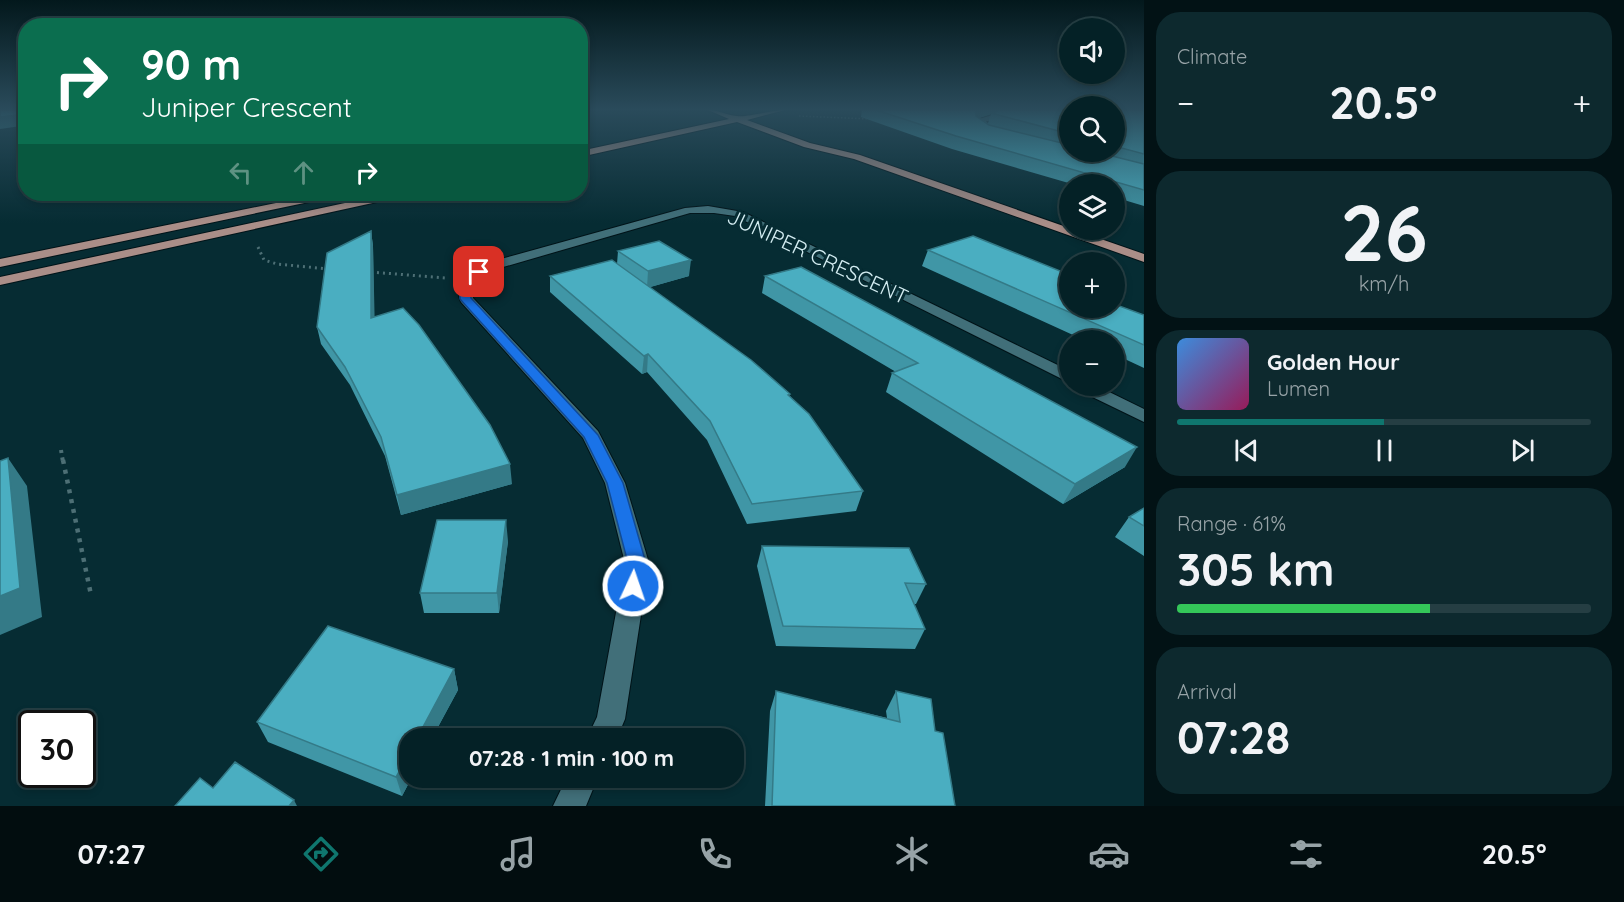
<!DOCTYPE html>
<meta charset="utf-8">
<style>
body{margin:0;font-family:Quicksand,sans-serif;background:#0d292e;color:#f1f3f6;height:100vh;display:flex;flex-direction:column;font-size:22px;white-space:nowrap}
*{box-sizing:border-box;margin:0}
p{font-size:20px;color:#97a3a7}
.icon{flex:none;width:33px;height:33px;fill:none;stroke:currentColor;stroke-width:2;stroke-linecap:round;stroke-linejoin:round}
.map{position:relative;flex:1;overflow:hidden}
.side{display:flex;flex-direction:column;gap:12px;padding:12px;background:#021215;width:480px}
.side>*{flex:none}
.hud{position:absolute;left:18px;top:18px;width:570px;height:183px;border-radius:24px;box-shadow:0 3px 9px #0003,0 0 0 2px #253e43;background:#0b6e4f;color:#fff;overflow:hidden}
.buttons{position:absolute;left:1059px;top:18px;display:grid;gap:12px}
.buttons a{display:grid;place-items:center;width:66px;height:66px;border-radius:50%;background:#042126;box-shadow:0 3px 9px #0003,0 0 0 2px #253e43;font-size:30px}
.speed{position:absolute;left:18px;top:710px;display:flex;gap:12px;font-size:30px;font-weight:700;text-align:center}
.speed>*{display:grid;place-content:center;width:78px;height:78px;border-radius:50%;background:#042126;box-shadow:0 3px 9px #0003,0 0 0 2px #253e43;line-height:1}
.speed .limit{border:3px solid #111;border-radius:9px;background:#fff;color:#111}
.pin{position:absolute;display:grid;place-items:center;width:51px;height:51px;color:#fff;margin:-26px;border-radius:12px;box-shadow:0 3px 9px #0006}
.me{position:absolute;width:66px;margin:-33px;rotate:3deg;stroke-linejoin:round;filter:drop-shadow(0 0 4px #0008)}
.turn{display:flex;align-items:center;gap:21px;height:126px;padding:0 24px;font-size:27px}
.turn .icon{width:78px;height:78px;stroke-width:2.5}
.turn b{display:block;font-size:42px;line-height:51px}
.lanes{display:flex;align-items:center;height:57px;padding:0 24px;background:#0003;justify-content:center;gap:30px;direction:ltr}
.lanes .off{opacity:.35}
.big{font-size:45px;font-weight:700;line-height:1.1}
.side .widget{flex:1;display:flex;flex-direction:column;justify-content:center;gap:9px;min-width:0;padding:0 21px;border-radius:24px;background:#0d292e}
.side .dial{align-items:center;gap:0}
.dial b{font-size:78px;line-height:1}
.song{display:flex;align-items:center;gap:18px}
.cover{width:72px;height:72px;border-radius:9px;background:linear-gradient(135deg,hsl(210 70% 55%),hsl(330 70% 35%))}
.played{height:6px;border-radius:3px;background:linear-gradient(90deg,#0f766e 50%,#253e43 50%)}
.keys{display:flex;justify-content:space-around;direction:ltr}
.heat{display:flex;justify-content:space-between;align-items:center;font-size:33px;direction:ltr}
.charge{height:9px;border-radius:4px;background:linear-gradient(90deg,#34c759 61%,#253e43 0)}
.trip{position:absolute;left:399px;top:728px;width:345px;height:60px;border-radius:24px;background:#042126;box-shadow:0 3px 9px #0003,0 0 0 2px #253e43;font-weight:700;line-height:60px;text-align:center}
.tab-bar{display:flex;height:96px;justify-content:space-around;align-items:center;background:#020d0f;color:#97a3a7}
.tab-bar .icon{width:42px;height:42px}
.tab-bar .active{color:#0f766e}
.tab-bar b{font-size:27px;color:#f1f3f6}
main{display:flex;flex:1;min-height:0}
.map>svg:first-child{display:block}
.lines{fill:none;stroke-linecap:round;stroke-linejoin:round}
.minor-casing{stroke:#001318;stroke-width:2}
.major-casing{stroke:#001318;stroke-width:2}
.path-far3{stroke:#4d6f75;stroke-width:1.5;stroke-dasharray:1.5 2;stroke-linecap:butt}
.path-far2{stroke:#4d6f75;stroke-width:3;stroke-dasharray:2 4;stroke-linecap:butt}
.path-far1{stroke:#4d6f75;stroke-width:4;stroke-dasharray:3 4.5;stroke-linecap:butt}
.path{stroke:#4d6f75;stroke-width:4.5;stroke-dasharray:4 6;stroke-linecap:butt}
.minor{fill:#416f79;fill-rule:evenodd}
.major{fill:#aa8e88;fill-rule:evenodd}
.wall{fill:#4096a6;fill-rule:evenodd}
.shaded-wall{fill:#347a87}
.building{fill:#4aaec1;stroke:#347a87;stroke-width:1.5}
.route{fill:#1a73e8;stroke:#114b97;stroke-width:1.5}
.labels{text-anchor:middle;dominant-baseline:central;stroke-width:6;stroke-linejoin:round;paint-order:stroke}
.street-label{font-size:21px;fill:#d5eef3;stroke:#062c33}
</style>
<main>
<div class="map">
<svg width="1144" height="806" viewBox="0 0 1144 806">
<rect width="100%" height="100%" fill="#062c33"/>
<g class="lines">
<!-- minor casing -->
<g class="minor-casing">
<path id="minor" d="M1011 110H1025L982 123 995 130V134H989L974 125 975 120Z
M708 206 743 212 1070 371V383L735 216 714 213H690L493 270C480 277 472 282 473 298L598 431 625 483 649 563 625 719 617 738H587L597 717 625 563 605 483 583 438 461 302C452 284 470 272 483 264L685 208Z
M1076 386H1097L1144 409V422L1078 390Z
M567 777H598L586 806H553Z"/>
</g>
<!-- major casing -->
<g class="major-casing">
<path id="major" d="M708 110C719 110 726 115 737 116 745 118 772 110 785 110L747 120 810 143 860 155 1144 254V262L854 159 804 147 737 122 580 157V151L729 119Z
M320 194H338L333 197 0 267V259Z
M387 194H405L400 197 0 285V277Z"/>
</g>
<!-- path-far3 -->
<path class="path-far3" d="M799 116 870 119"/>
<!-- path-far2 -->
<path class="path-far2" d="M258 247 264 260 277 264 328 269
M371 272 445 278"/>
<!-- path-far1 -->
<path class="path-far1" d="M61 450 63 462"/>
<!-- path -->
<path class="path" d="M63 460 91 595"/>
<!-- minor -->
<use href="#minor" class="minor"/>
<!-- major -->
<use href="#major" class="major"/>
</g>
<!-- wall -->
<path class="wall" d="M862 110H1070V152H1114V110H1144V206L1114 197V184H1072L952 149 861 117ZM991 114 988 123 979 118Z
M72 194H128L130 198H84Z
M371 231 373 246 374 317 512 484 401 515 385 456 350 385 321 344 317 327Z
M928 250 1070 308 1144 315V368L1114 354V340H1084L922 266Z
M618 251 689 276 650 287 790 396 863 491 856 511 747 524 707 440 647 372 642 374 550 292V276L617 264Z
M765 276 1125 467 1063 504 886 392 892 373 896 372 762 293Z
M1144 508V556L1115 537 1129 517Z
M508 541 499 613H424L420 593Z
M762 546 926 584 916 604H914L925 629 915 649 776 646 757 566Z
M454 669 458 690 432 738H410V777H412L402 796 268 742 257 722Z
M776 691 887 718 886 711 896 691 935 731 955 806H765L770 711Z"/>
<!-- shaded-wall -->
<path class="shaded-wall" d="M976 110H1002L973 120Z
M16 115 21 126 0 129V117Z
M371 231 373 246 375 335 371 318Z
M691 260 689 276 647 288 648 271Z
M648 354 647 372 642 374 644 356Z
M1137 447 1125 467 1063 504 1075 484Z
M8 458 27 486 42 617 0 635V596Z
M510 464 512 484 401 515 397 495Z
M506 520 508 541 499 613 497 593Z
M454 669 458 690 432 738H417Z
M410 752V777H412L402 796 396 777Z
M294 800 297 806H289Z"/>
<!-- building -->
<path class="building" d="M0 110H26V164L16 115 0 117Z
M876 110H976V116L989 125 1070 145V152H1096L1144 164V190L956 136Z
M1001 110H1070V134L991 113Z
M1114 110H1144V154L1114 146Z
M371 231V318L403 308 419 325 490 425 510 464 397 495 381 437 345 367 317 327 327 253Z
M973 236 1070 275V308H1114V304L1144 315V345L928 250Z
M659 241 691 260 648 271 618 251Z
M612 260 751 360 790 394 788 395 809 414 863 491 752 504 710 421 648 354 644 356 550 276Z
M801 267 1137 447 1075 484 892 373 918 363 765 276Z
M8 458 20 588 0 596V461Z
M1144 508V526L1129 517Z
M437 520H506L497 593H420Z
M762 546 909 548 926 584 905 583 925 629 783 626Z
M328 626 454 669 417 738H410V752L396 777 257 722Z
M776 691 900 722 896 691 931 699 935 731 943 733 955 806H772Z
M235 762 294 800 289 806H175L200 778 213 788Z"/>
<!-- sky -->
<linearGradient id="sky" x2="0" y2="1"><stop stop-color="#03181c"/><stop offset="0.49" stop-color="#2a4b5b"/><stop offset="1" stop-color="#2a4b5b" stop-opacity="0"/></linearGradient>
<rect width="1144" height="223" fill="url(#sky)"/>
<!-- route -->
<path class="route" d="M475 270 484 272 470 288 471 298 598 435 623 483 646 563 640 591 633 593 627 591 624 586 628 563 607 483 584 437 460 299C459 285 464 279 475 270Z"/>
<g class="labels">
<!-- street labels -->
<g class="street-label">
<text transform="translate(818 256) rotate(25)">JUNIPER CRESCENT</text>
</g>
</g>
</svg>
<div class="buttons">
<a><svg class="icon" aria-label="sound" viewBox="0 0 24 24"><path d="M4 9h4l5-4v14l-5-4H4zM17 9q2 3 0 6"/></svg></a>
<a><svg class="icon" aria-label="search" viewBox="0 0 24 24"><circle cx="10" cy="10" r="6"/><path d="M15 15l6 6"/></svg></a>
<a><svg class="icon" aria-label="layers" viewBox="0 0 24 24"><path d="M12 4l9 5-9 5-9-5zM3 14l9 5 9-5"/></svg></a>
<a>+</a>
<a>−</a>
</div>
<div class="speed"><div class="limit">30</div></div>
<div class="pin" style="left:479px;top:272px;background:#d93025"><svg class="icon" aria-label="arrive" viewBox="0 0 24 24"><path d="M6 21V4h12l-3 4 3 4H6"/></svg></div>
<svg class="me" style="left:633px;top:586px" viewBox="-20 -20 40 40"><circle r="17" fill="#1a73e8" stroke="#fff" stroke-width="3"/><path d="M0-11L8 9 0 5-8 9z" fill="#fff"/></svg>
<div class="trip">07:28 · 1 min · 100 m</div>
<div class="hud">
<div class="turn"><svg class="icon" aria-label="right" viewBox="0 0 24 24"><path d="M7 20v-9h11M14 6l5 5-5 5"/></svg><div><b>90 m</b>Juniper Crescent</div></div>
<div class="lanes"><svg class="icon off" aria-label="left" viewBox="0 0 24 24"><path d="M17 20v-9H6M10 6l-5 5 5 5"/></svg><svg class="icon off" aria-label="ahead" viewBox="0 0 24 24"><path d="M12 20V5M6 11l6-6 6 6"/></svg><svg class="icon" aria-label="right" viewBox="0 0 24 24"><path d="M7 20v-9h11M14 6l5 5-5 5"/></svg></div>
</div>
</div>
<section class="side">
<div class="widget"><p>Climate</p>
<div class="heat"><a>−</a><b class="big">20.5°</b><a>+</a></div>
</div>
<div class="widget dial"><b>26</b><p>km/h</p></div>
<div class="widget">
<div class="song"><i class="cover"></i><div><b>Golden Hour</b><p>Lumen</p></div></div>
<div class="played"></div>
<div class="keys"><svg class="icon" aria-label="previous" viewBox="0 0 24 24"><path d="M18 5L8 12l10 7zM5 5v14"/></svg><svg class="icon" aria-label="pause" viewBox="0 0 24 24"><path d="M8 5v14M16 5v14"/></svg><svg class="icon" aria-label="next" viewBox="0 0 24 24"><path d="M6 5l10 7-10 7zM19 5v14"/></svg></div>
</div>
<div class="widget"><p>Range · 61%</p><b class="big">305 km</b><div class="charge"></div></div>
<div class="widget"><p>Arrival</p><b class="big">07:28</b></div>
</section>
</main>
<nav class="tab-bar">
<b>07:27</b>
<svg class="icon active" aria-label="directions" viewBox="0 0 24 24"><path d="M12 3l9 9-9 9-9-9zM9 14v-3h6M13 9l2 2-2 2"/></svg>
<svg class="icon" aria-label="music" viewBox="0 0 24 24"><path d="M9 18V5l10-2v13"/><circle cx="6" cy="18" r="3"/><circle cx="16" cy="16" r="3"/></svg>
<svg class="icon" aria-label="phone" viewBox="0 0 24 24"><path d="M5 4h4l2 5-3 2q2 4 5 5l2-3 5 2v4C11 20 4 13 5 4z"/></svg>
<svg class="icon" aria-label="climate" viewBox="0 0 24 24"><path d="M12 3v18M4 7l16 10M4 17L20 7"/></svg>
<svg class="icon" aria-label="car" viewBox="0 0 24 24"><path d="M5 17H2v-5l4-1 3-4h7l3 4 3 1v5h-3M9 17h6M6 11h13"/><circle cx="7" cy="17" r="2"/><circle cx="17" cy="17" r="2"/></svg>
<svg class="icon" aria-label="filters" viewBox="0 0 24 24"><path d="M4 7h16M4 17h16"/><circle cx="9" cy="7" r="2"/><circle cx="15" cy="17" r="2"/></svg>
<b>20.5°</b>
</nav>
